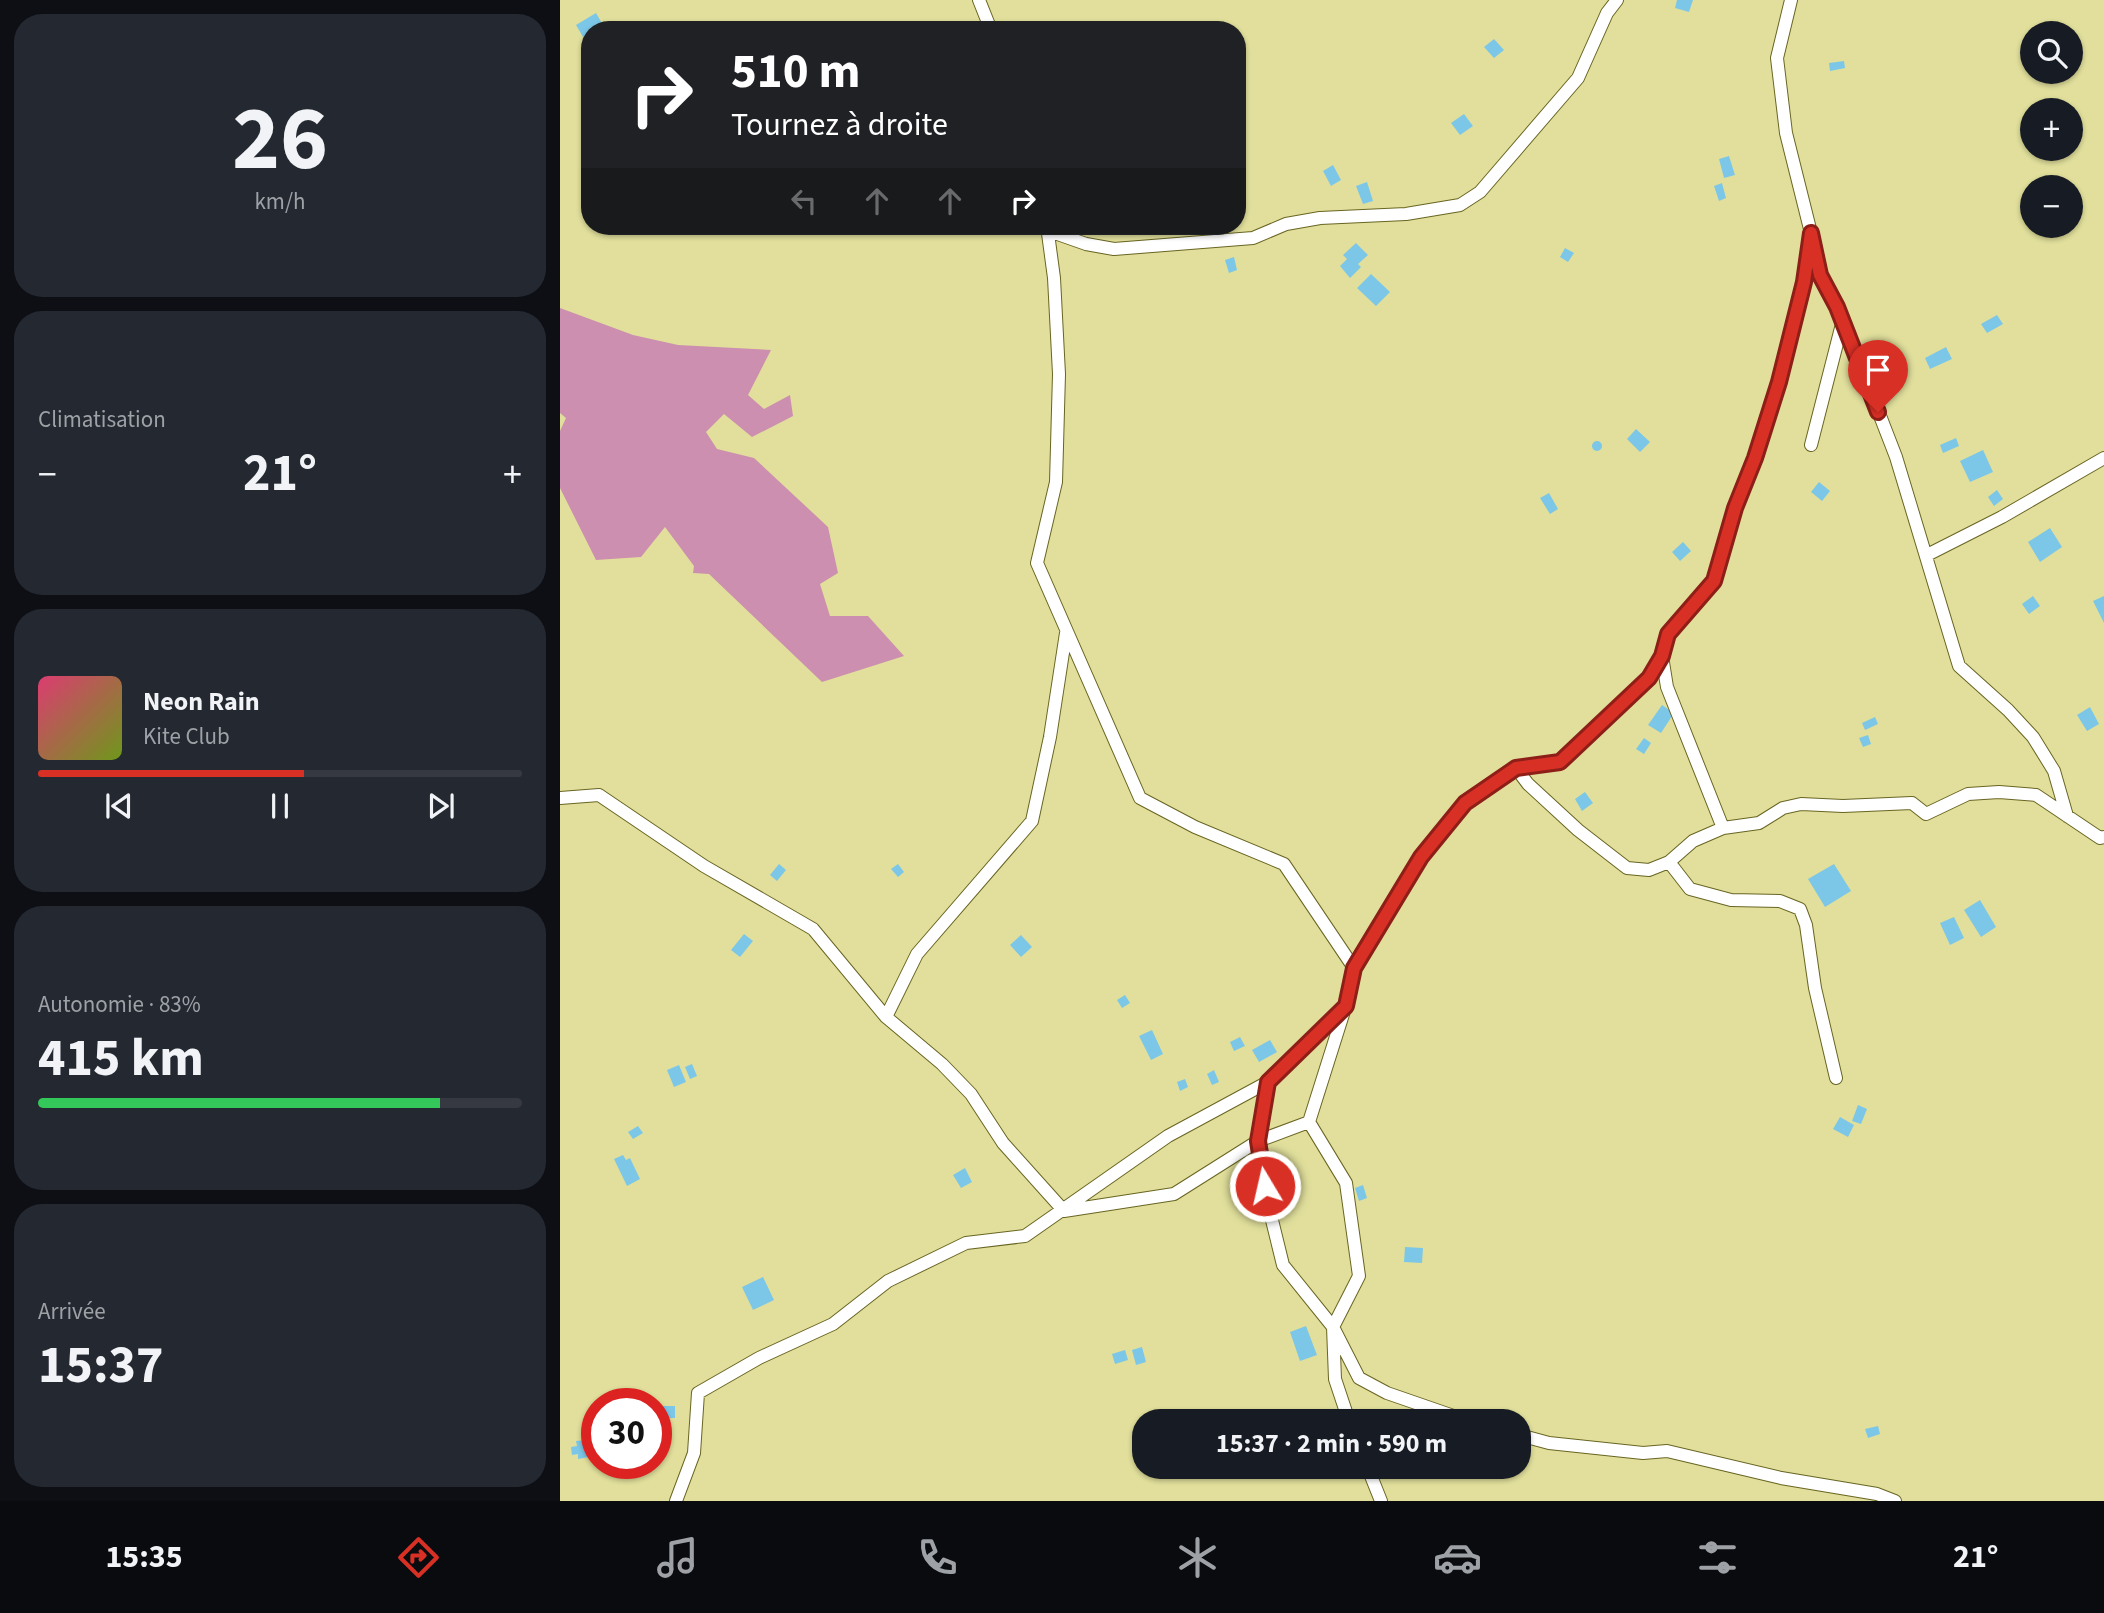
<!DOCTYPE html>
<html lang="fr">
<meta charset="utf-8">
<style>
body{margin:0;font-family:"Source Sans 3",sans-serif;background:#242831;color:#f1f3f6;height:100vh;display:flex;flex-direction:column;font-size:26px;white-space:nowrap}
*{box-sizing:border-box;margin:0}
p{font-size:23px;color:#9ea1a6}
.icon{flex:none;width:38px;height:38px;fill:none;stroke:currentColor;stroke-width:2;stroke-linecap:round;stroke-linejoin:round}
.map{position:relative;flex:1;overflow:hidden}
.details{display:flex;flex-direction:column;gap:14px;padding:14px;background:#0d0f14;width:560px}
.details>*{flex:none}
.top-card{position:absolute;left:21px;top:21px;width:665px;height:214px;border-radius:28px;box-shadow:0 2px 5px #0004;background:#202124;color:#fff;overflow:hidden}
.fabs{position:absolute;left:1460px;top:21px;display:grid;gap:14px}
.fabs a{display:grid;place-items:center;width:63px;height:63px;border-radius:50%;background:#171b24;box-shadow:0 2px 5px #0004;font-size:35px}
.speed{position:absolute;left:21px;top:1388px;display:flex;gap:14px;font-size:35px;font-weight:700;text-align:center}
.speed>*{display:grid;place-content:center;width:91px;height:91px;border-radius:50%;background:#171b24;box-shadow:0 2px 5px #0004;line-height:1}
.speed .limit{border:10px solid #d22;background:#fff;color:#111}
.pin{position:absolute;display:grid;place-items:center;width:60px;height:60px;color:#fff;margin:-72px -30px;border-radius:50% 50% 50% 0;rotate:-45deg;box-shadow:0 0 7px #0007}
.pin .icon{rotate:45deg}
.me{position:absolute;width:77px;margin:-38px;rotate:351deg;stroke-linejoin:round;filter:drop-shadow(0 0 5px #0008)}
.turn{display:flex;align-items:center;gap:24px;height:147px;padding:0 35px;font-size:32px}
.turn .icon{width:91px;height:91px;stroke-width:2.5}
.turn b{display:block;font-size:49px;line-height:60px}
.lanes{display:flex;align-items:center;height:66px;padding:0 35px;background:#0003;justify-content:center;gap:35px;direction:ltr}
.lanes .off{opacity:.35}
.big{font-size:52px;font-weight:700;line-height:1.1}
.details .tile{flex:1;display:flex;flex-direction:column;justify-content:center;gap:10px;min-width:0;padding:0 24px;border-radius:28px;background:#242831}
.details .dial{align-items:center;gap:0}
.dial b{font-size:91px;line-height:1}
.song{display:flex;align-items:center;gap:21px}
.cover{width:84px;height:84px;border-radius:10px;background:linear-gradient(135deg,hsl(340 70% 55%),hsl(80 70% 35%))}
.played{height:7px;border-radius:4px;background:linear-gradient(90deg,#d93025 55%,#363941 55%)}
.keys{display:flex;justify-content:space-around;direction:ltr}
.heat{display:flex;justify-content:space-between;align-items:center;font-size:38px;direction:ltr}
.charge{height:10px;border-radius:5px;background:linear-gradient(90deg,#34c759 83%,#363941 0)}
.trip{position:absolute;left:572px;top:1409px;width:399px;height:70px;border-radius:28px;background:#171b24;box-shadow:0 2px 5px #0004;font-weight:700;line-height:70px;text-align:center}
.dock{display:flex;height:112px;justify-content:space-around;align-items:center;background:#090b0e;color:#9ea1a6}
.dock .icon{width:49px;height:49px}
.dock .current{color:#d93025}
.dock b{font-size:32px;color:#f1f3f6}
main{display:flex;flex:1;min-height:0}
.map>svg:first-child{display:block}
.water{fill:#cc8faf}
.building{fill:#7cc7e7}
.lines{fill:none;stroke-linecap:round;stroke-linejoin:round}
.street-casing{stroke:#686522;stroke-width:14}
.street{stroke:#fff;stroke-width:12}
.route-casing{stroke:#8d1f18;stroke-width:18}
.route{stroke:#d93025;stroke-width:12}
</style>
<main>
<section class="details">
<div class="tile dial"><b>26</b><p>km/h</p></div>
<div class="tile"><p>Climatisation</p>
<div class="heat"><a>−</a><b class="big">21°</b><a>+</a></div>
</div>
<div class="tile">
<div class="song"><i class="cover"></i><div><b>Neon Rain</b><p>Kite Club</p></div></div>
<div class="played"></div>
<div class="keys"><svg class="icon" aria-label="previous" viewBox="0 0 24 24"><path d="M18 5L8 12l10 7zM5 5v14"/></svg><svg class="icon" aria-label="pause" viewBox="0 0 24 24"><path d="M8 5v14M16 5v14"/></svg><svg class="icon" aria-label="next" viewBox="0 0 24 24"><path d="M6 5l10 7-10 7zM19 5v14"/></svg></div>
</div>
<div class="tile"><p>Autonomie · 83%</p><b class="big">415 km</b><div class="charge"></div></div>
<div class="tile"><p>Arrivée</p><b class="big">15:37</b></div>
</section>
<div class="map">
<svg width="1544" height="1501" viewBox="0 0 1544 1501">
<rect width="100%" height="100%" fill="#e1df9b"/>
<!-- water -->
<path class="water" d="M0 308 73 335 118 345 211 350 188 395 204 409 230 395 233 416 192 437 164 414 146 432 157 449 194 458 268 527 278 573 260 584 270 616H308L344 656 262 682 149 574 133 573 134 566 105 527 81 557 36 560 0 488V431L6 418 0 413Z"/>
<!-- building -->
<path class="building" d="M1117 0H1133L1129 12 1115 8Z
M36 13 46 30H30V49L16 25Z
M934 39 944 50 934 58 924 47Z
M1284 61 1285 68 1270 71 1269 63Z
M904 114 913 126 900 135 891 123Z
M1169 156 1175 175 1164 178 1159 159Z
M773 165 781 180 771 186 763 171Z
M807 182 813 201 803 204 796 186Z
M1162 183 1166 198 1159 201 1154 186Z
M796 243 808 255 798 264 801 267 790 278 780 266 787 259 783 255Z
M1005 248 1014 253 1008 262 1000 257Z
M674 257 677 270 669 273 665 260Z
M811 274 830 292 816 306 797 288Z
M1437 315 1443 324 1427 333 1421 324Z
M1386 347 1392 359 1370 369 1365 358Z
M1076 429 1090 442 1080 452 1067 439Z
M1396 438 1399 446 1383 453 1380 445Z
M1032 446a5 5 0 1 1 10 0a5 5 0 1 1-10 0Z
M1423 450 1433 472 1410 482 1400 461Z
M1259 482 1270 491 1262 501 1251 492Z
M1437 490 1443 499 1434 506 1428 497Z
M989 493 998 509 990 514 980 498Z
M1490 528 1502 547 1480 562 1468 542Z
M1123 542 1131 551 1120 561 1112 552Z
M1473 596 1480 606 1469 614 1462 604Z
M1544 596V623L1533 601Z
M1102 705 1114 713 1101 733 1088 725Z
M1530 707 1539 724 1527 731 1517 715Z
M1315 717 1318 724 1305 730 1302 723Z
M1308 735 1311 744 1303 747 1299 738Z
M1084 738 1091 743 1084 754 1076 749Z
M1025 792 1033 803 1022 811 1015 799Z
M219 864 226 870 217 881 210 875Z
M338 864 344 872 338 877 331 869Z
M1274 864 1291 891 1265 907 1248 879Z
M1420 900 1436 927 1421 937 1404 910Z
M1394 917 1404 938 1390 945 1380 923Z
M184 934 193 941 180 957 171 950Z
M461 935 472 947 461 957 450 945Z
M565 995 570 1003 562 1008 557 1000Z
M592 1030 603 1054 591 1060 579 1036Z
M680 1037 685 1046 674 1051 670 1042Z
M710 1040 717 1052 699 1062 692 1050Z
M132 1064 137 1076 130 1079 125 1067Z
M119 1065 126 1082 114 1087 107 1070Z
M654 1070 659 1082 652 1085 647 1074Z
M625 1079 628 1087 620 1091 617 1082Z
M1298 1105 1307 1109 1301 1124 1292 1121Z
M1280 1117 1294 1125 1288 1137 1273 1129Z
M78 1126 83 1133 73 1139 68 1132Z
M63 1155 66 1160 70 1158 80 1179 67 1186 54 1159Z
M405 1168 412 1182 401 1188 393 1175Z
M803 1185 807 1198 799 1201 795 1188Z
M845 1247 863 1248 862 1263 844 1262Z
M203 1277 214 1300 193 1310 182 1287Z
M746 1326 757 1355 740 1361 730 1332Z
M582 1347 586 1362 576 1365 572 1350Z
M565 1350 568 1360 555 1364 552 1354Z
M99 1406H115V1418H98Z
M1318 1426 1320 1434 1308 1438 1305 1429Z
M27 1440 29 1457 18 1459V1454L12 1455 11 1447 17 1446 16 1441Z
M37 1440V1456H32L29 1441Z"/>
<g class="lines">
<!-- street casing -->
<g class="street-casing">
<path id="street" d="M419 0 431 30
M487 226 494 278 499 374 496 482 477 563 580 798 635 827 724 864 794 968
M489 231 526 244 554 249 693 238 726 224 760 218 846 214 900 205 920 192 1018 78 1047 13 1057 0
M1283 320 1336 457 1399 666 1448 710 1473 737 1494 771 1507 816
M1251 445 1283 320 1260 275 1253 240
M1367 555 1442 517 1544 458
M956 768 968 784 1018 830 1067 868 1089 870 1109 862 1133 841 1163 828 1107 687 1102 656
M0 798 39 795 144 866 253 929 326 1017 382 1064 411 1094 443 1143 504 1211 614 1194 698 1141 749 1122
M1163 828 1199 823 1223 808 1241 804 1283 806 1352 803 1366 814 1408 794 1439 792 1476 795 1540 838 1544 837
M1109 862 1130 889 1171 900 1220 901 1240 909 1246 925 1255 988 1276 1078
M785 1008 749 1122 786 1183 799 1276 773 1327 799 1378 827 1393 908 1421
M326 1017 357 954 472 821 490 737 506 633
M708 1082 698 1141 709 1208 723 1265 773 1327 775 1379 789 1421
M959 1435 989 1443 1083 1453 1107 1451 1221 1478 1317 1494 1335 1501
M807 1466 821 1501
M116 1501 134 1453 138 1393 199 1358 273 1324 328 1281 406 1243 465 1236 608 1136 708 1082 786 1006 794 968 861 857 905 803 956 768 1000 762 1089 678 1102 656 1108 634 1154 581 1175 508 1195 458 1219 382 1243 282 1251 233 1226 133 1217 58 1231 0"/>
</g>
<!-- street -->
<use href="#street" class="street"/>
</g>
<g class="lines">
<!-- route casing -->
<g class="route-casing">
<path id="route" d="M705 1186 698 1141 708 1082 786 1006 794 968 861 857 905 803 956 768 1000 762 1089 678 1102 656 1108 634 1154 581 1175 508 1195 458 1219 382 1244 282 1251 233 1260 275 1277 307 1318 412"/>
</g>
<!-- route -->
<use href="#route" class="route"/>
</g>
</svg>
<div class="fabs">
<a><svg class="icon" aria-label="search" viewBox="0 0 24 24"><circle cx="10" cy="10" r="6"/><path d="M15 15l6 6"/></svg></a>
<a>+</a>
<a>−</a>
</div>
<div class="speed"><div class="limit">30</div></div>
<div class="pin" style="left:1318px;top:412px;background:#d93025"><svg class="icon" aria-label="arrive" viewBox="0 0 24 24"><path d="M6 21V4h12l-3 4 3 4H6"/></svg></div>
<svg class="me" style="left:705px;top:1186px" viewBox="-20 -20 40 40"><circle r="17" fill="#d93025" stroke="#fff" stroke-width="3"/><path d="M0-11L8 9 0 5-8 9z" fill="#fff"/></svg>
<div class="trip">15:37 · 2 min · 590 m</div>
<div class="top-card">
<div class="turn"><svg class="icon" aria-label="right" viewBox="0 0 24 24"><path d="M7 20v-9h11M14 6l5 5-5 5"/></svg><div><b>510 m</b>Tournez à droite</div></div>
<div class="lanes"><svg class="icon off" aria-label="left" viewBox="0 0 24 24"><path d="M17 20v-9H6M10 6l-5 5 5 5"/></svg><svg class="icon off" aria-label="ahead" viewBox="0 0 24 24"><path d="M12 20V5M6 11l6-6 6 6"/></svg><svg class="icon off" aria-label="ahead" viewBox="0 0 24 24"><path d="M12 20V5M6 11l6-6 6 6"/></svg><svg class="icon" aria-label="right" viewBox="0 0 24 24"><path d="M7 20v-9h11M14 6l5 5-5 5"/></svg></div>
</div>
</div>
</main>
<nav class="dock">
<b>15:35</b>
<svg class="icon current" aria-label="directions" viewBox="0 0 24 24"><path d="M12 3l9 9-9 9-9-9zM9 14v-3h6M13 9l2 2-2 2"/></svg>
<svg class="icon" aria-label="music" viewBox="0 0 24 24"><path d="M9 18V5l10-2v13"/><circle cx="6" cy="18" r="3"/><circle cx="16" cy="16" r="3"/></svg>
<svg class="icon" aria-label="phone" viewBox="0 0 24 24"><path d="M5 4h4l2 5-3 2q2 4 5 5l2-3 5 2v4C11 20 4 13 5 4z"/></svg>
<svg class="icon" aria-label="climate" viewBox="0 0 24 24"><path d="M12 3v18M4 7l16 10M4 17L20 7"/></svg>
<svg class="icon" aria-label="car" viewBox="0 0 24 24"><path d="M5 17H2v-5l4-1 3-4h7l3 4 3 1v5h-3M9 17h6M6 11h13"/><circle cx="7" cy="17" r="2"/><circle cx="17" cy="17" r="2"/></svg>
<svg class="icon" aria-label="filters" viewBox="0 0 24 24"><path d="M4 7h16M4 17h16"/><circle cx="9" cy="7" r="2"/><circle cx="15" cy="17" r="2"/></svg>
<b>21°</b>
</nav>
